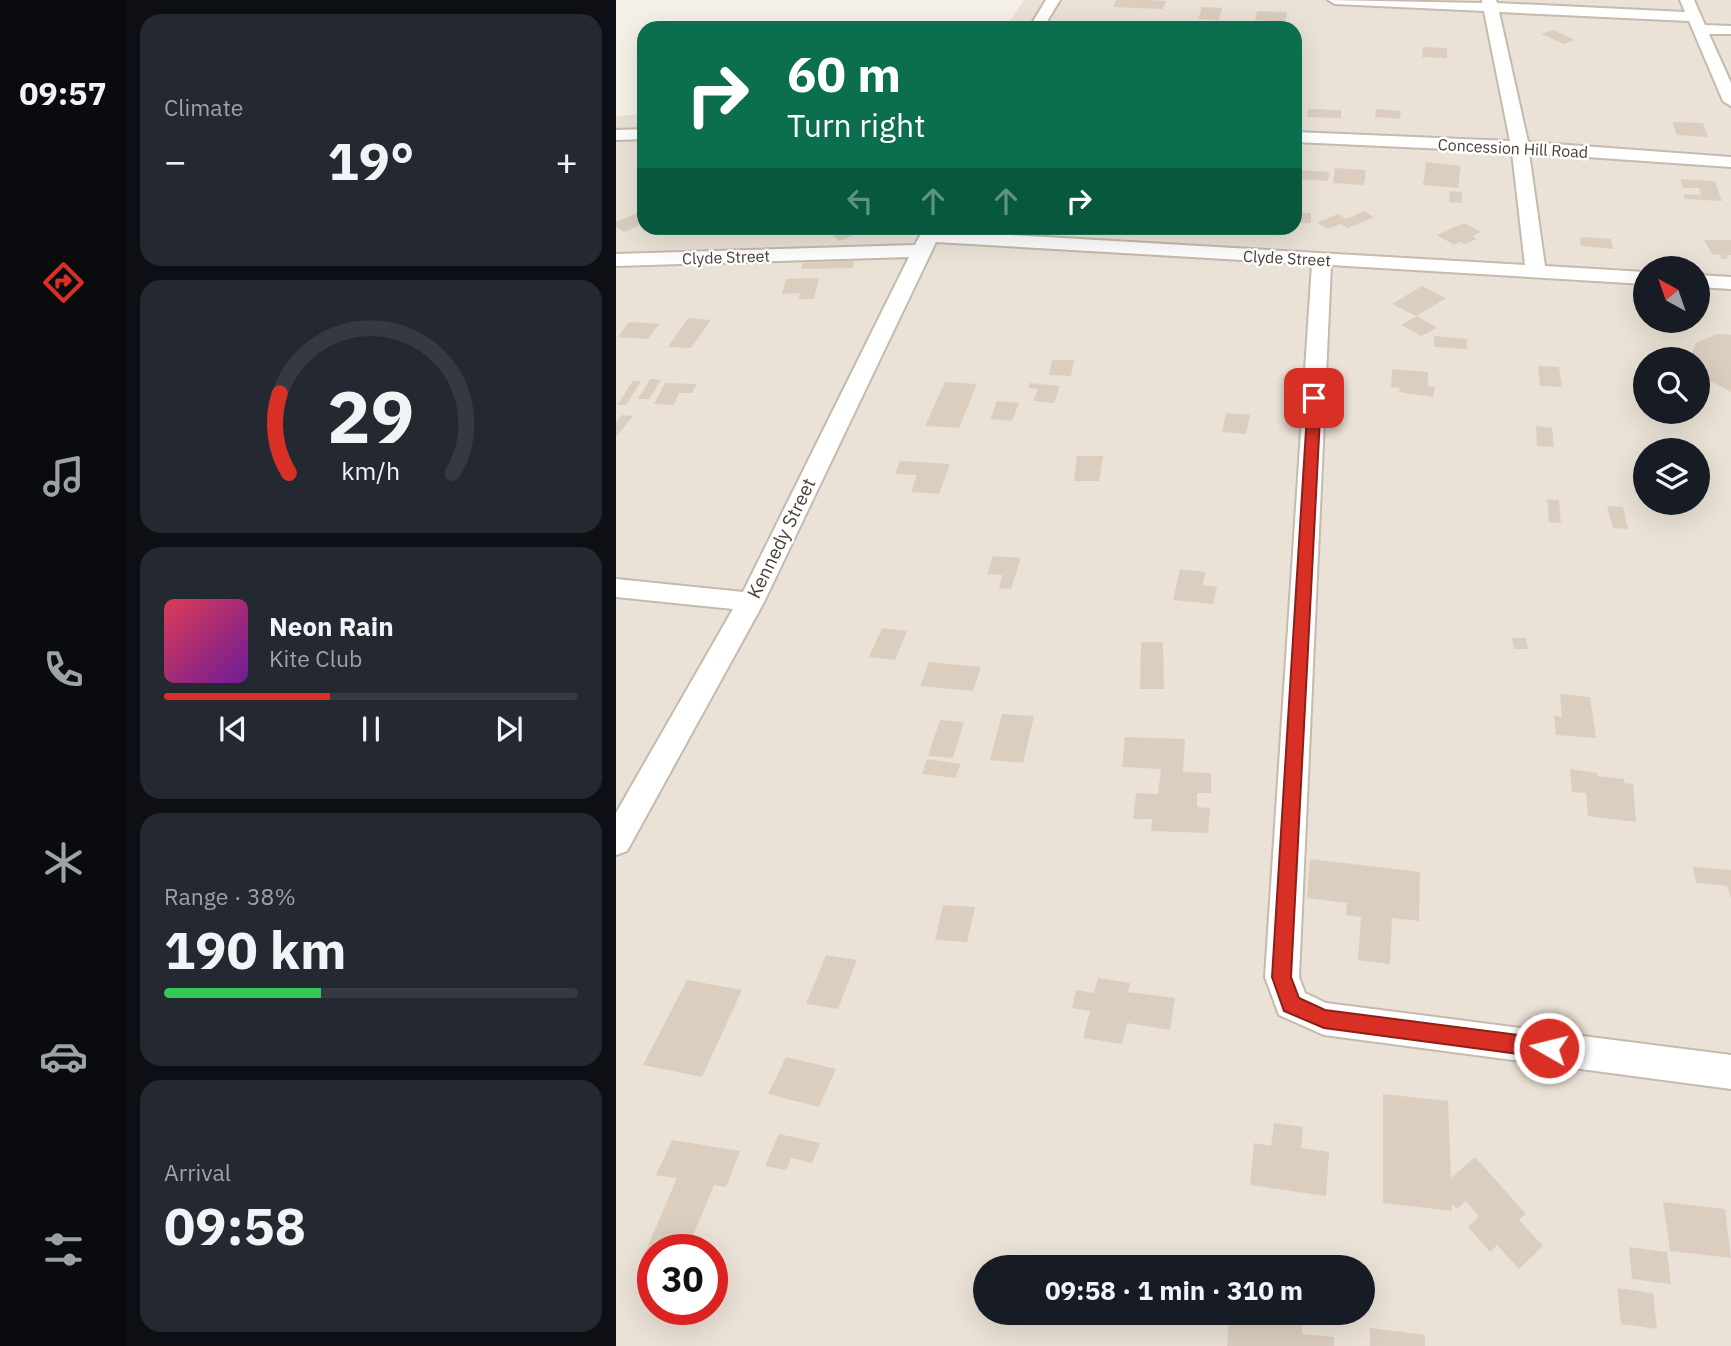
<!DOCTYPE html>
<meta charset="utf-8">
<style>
body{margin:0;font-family:"IBM Plex Sans",sans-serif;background:#242831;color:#f1f3f6;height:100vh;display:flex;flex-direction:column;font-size:26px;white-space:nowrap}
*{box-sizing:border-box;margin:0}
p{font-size:23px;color:#9ea1a6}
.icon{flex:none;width:38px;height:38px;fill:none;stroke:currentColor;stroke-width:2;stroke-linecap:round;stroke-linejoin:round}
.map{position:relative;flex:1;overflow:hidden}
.panel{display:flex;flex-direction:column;gap:14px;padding:14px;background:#0d0f14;width:490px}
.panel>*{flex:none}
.top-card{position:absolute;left:21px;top:21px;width:665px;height:214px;border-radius:21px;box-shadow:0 7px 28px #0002;background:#0b6e4f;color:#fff;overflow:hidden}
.needle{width:46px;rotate:320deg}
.controls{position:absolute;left:1017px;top:256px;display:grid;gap:14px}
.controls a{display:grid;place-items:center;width:77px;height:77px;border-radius:50%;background:#171b24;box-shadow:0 7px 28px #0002;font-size:35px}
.speed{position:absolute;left:21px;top:1234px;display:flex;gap:14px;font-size:35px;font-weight:700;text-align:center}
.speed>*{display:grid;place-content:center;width:91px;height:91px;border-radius:50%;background:#171b24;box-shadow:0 7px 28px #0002;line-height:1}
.speed .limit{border:10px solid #d22;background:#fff;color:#111}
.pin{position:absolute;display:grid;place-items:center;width:60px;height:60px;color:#fff;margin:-30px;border-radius:14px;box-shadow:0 4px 10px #0006}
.me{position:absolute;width:77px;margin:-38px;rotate:278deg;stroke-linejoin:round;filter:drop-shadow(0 0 5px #0008)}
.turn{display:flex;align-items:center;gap:24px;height:147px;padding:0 35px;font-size:32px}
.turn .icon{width:91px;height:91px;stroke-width:2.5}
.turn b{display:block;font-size:49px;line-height:60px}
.lanes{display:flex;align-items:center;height:66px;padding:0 35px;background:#0003;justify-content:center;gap:35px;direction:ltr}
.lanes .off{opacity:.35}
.big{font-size:52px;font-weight:700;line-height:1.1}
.panel .tile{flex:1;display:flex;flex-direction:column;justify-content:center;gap:10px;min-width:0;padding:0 24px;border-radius:21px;background:#242831}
.panel .dial{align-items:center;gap:0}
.dial svg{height:182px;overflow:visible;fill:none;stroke:#363941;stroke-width:7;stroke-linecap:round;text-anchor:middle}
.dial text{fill:#f1f3f6;stroke:none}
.song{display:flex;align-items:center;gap:21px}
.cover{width:84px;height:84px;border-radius:10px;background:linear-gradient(135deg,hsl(350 70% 55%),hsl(280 70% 35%))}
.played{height:7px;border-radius:4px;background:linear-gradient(90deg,#d93025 40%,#363941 40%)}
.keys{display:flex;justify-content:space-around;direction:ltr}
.heat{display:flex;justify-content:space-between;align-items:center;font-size:38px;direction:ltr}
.charge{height:10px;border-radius:5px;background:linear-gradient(90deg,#34c759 38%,#363941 0)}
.trip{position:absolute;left:357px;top:1255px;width:402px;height:70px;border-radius:35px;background:#171b24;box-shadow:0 7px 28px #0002;font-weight:700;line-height:70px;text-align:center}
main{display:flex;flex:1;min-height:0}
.tabs{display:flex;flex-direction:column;width:126px;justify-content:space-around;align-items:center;background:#090b0e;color:#9ea1a6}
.tabs .icon{width:49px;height:49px}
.tabs .active{color:#d93025}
.tabs b{font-size:32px;color:#f1f3f6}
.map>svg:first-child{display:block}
.residential{fill:#eae2d6;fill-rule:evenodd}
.building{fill:#dbcebf}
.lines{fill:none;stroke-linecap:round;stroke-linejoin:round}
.minor-casing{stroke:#c5baac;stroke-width:4}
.minor{fill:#fff;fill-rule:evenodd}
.route{fill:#d93025;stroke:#8d1f18;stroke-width:2}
.labels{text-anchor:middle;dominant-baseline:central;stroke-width:5;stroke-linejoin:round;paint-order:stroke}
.far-street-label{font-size:16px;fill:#4a4036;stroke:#fff}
.street-label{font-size:19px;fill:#4a4036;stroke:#fff}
</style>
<main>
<nav class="tabs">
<b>09:57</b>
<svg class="icon active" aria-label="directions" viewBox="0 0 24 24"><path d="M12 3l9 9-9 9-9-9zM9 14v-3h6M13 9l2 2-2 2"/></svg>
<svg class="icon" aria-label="music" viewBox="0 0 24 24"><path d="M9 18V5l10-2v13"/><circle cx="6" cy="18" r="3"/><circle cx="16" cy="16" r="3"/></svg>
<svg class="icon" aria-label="phone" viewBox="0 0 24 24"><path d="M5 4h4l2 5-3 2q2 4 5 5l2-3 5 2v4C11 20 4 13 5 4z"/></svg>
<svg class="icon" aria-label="climate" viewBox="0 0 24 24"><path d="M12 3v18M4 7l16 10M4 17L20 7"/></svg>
<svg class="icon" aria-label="car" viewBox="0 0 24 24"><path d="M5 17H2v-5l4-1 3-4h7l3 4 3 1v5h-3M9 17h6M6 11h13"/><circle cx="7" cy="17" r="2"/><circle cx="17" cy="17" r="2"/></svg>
<svg class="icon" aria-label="filters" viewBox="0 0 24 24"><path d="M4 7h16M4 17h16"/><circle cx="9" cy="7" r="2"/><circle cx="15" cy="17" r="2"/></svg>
</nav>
<section class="panel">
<div class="tile"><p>Climate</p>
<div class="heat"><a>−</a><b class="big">19°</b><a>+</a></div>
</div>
<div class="tile dial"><svg viewBox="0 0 100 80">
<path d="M14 69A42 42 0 1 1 86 69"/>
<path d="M14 69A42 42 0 0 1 10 34" stroke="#d93025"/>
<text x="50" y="56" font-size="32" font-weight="700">29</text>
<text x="50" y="72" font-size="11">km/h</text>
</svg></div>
<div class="tile">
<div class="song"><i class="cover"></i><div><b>Neon Rain</b><p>Kite Club</p></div></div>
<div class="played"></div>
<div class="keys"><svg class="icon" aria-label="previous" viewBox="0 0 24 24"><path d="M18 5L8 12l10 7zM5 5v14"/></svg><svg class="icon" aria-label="pause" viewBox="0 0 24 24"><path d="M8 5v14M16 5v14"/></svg><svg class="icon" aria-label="next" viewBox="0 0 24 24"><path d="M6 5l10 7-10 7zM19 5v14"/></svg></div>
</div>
<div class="tile"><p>Range · 38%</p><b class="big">190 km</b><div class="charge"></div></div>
<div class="tile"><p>Arrival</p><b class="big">09:58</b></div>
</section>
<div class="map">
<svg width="1115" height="1346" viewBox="0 0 1115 1346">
<rect width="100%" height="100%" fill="#f5f0e8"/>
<!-- residential -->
<path class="residential" d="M408 0H1115V1346H0V116L28 114V228H679V28H389ZM1029 268H1082V320H1029ZM1029 359H1082V411H1029ZM1029 450H1082V502H1029ZM37 1250H96V1309H37ZM369 1267H747V1312H369Z"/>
<!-- building -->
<path class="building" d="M500 0H534L550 1 547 9 497 7Z
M586 7 606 8 603 20 582 19Z
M641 11 671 12 669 22 639 20Z
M937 30 959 40 948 44 925 34Z
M807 47 831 48V58L806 57Z
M692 109 725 110V118L691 117Z
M760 109 785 111 784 119 759 117Z
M1056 122 1087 123 1092 137 1061 135Z
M810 162 845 166 842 188 807 185Z
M719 168 750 170 748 185 717 183Z
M681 170 714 172 712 181 680 179Z
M1064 179 1099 181 1106 201 1069 199 1067 194 1085 195 1083 188H1067Z
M834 191 846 192V203L833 202Z
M28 210V223L8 232 0 227V222Z
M748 211 758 217 732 228 725 224 712 229 701 223 722 214 730 219Z
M683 213H695V223H682Z
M848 223 865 232 856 236 861 239 849 244 844 242 838 245 821 235Z
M215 228H242L247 231 224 241 217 236 223 233Z
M964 237 995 239 997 249 965 246Z
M1088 240H1115V255H1110L1112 259H1106L1104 255 1096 254Z
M238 261 237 268 185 269 187 263Z
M203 278 198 299H182L184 293 166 294 170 279Z
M806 286 830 298 800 316 776 304Z
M801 316 821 328 805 336 785 325Z
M72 318 95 320 75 348 52 347Z
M13 322 43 324 32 339 2 337Z
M1101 334 1115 335V392L1086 377 1082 370V359H1074L1080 343Z
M818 336 851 339V349L818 347Z
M436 360H458L455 376 433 375Z
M922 366 943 367 946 387 924 386Z
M776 369 812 372V386L819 387 817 397 783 392 784 388 775 387Z
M34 379 45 380 33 399H22Z
M17 381H25L10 405H1Z
M329 382 361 384 343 428 309 426Z
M49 383 81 384 76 393H63L58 405 38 404Z
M414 383 444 386 438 403 417 401 422 389 412 388Z
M381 401 403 403 396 421 374 419Z
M610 413 634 415 630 434 606 432Z
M6 415 17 416 0 437V422Z
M920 426 936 428 938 447 921 446Z
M461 456H487L483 481H458Z
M284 461 334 464 323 494 295 492 301 475 279 474Z
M931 499 943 500 945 523 933 522Z
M991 506 1007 507 1012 529 997 528Z
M377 556 405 558 395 589 383 588 386 575 371 574Z
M564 569 589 572 587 585 601 587 597 604 557 600Z
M266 628 291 631 279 660 253 657Z
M896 638H910L912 649H898Z
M525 642H547L548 689H524Z
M313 662 365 667 357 691 304 686Z
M944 694 974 697 980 738 940 735 938 716 946 717Z
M386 714 418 716 407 763 374 760Z
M324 720 348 722 337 758 312 756Z
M509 737 569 739 567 772 595 773V793H581V807L594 808 592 833 535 831 536 819H517L520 793 542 794 545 769 506 767Z
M311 759 345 764 339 778 306 774Z
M954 769 981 773V776L1008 779V783L1017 784 1020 822 972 816 970 793 956 792Z
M694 859 804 872 803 921 776 918 774 964 742 960 745 917 730 915 731 903 691 898Z
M1077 867 1115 870V898L1111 886 1080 883Z
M327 905 359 907 351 942 319 940Z
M210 955 241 960 222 1009 190 1004Z
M482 978 514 983 512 992 559 998 554 1030 511 1023 506 1044 467 1038 474 1011 456 1008 460 990 478 993Z
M71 980 126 990 86 1077 27 1065Z
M170 1057 220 1069 203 1107 152 1094Z
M767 1094 832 1101 835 1178 859 1157 910 1214 903 1220 927 1246 903 1269 881 1245 874 1252 852 1227 863 1217 850 1201 841 1209 836 1204V1211L767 1203Z
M658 1123 687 1127 685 1148 713 1152 710 1196 634 1185 638 1143 655 1146Z
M163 1134 204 1143 196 1163 175 1158 170 1170 149 1166Z
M56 1140 124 1151 110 1187 98 1185 71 1250H37V1256L28 1255 61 1178 40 1175Z
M1047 1202 1109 1209 1115 1258 1054 1251Z
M1013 1247 1051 1252 1055 1284 1016 1279Z
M1001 1288 1037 1293 1041 1329 1005 1324Z
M445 1312H485L482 1324Z
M613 1312H686V1334L718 1337V1346H611Z
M754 1328 809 1335V1346H754Z"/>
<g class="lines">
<!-- minor casing -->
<g class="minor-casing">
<path id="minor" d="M430 0H444L427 28H413Z
M712 0 866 3V0H880L881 3 1069 12 1064 0H1078L1089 25 1115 26V34H1093L1115 83V106L1107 101 1073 21 883 12 912 142 1115 157V167L913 153 929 266 1029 272V284L715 265 683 977 689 993 710 1003 1115 1055V1089L708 1035 663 1015 649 977 696 264 320 242 148 602 11 851 0 855V813L117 609 0 597V579L127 592 293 257 0 266V254L299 245 308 228H326L325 231 909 265 896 152 679 142V132L894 141 868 11 719 4Z
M28 129V139L0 140V130Z
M1082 275 1115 277V289L1082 287Z"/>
</g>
<!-- minor -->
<use href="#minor" class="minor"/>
</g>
<!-- route -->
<path class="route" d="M698 394 705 398 675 977 683 998 709 1010 933 1039 940 1041 943 1048 940 1055 933 1058 708 1028 668 1011 656 977 692 398Z"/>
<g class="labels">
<!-- far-street labels -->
<g class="far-street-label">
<text transform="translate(897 148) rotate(3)">Concession Hill Road</text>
<text transform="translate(110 257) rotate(-2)">Clyde Street</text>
<text transform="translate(671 258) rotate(3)">Clyde Street</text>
</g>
<!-- street labels -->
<g class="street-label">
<text transform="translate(165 538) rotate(-64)">Kennedy Street</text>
</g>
</g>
</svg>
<div class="controls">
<a><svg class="needle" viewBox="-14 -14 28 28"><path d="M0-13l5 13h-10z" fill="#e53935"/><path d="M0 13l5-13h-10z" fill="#9ea1a6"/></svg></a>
<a><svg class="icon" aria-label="search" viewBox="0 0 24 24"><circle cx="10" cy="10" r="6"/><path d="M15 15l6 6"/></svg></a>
<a><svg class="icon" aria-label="layers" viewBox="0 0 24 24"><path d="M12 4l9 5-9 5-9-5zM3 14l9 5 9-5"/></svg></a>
</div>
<div class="speed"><div class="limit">30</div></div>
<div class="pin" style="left:698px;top:398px;background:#d93025"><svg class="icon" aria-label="arrive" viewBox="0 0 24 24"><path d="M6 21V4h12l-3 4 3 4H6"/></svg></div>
<svg class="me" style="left:933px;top:1048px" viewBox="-20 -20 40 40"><circle r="17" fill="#d93025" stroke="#fff" stroke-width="3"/><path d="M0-11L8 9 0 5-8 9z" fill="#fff"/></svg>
<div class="trip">09:58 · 1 min · 310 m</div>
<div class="top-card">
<div class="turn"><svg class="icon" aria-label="right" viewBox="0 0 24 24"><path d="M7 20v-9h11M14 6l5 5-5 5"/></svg><div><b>60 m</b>Turn right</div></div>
<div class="lanes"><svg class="icon off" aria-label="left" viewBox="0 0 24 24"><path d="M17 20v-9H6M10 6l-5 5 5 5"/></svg><svg class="icon off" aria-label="ahead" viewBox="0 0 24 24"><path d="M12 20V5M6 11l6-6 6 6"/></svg><svg class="icon off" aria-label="ahead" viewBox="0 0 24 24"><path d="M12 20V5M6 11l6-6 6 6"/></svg><svg class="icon" aria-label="right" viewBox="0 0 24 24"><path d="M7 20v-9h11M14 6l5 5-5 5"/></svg></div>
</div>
</div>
</main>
